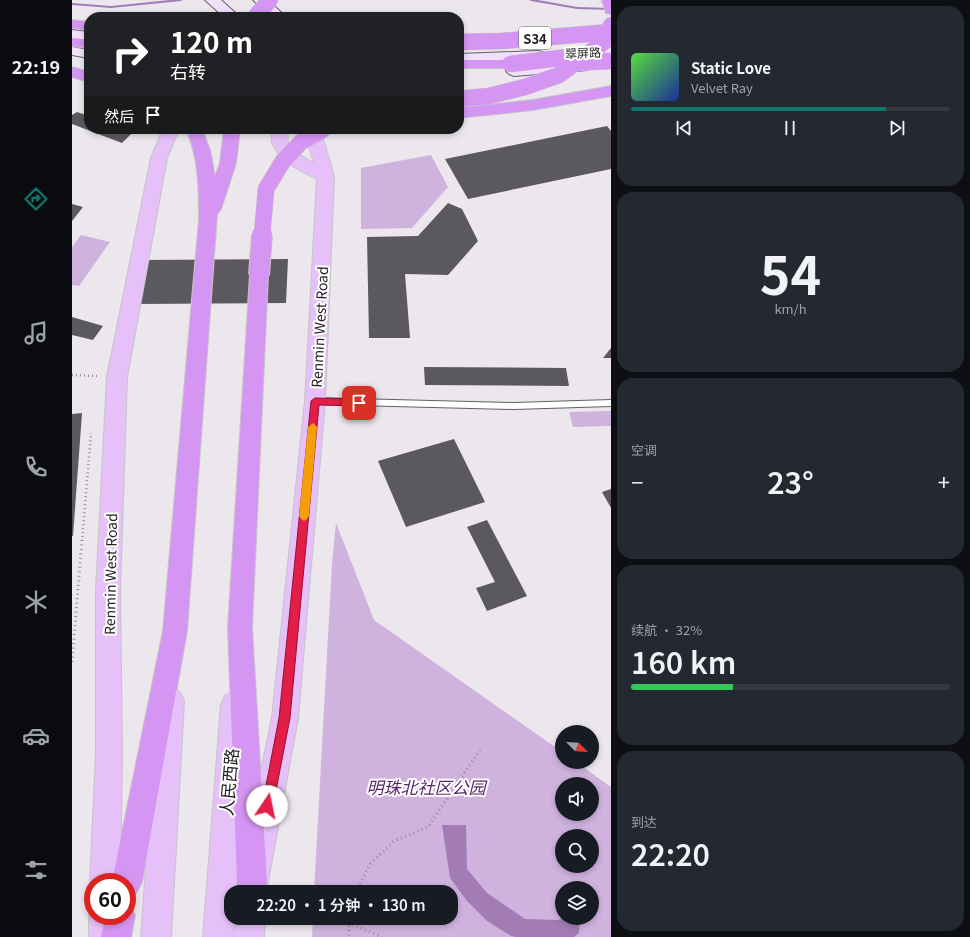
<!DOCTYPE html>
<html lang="zh">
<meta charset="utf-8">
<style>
body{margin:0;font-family:Georgia,"Noto Sans SC",serif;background:#242831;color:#f1f3f6;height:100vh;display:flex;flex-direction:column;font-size:15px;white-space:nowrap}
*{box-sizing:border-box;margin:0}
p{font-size:13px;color:#9ea1a6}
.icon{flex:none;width:22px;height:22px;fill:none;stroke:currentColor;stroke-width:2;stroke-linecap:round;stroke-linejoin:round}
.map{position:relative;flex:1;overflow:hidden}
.details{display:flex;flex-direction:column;gap:6px;padding:6px;background:#0d0f14;width:359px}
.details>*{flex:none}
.hud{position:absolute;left:12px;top:12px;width:380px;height:122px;border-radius:16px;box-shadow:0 2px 6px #0003;background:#202124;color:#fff;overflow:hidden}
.needle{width:26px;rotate:114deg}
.buttons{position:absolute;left:483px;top:725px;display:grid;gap:8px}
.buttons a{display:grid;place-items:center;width:44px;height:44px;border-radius:50%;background:#171b24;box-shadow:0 2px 6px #0003;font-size:20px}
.speed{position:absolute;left:12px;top:873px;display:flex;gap:8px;font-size:20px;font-weight:700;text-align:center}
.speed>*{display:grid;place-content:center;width:52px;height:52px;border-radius:50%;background:#171b24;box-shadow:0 2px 6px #0003;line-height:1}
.speed .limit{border:6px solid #d22;background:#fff;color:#111}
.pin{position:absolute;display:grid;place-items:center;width:34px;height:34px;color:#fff;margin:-17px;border-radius:8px;box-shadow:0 2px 6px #0006}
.me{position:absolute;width:44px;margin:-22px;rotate:11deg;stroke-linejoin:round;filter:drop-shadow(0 0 3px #0008)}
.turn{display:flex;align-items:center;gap:14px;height:84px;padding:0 20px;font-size:18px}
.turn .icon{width:52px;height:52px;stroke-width:2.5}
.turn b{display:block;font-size:28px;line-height:34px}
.then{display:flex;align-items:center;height:38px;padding:0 20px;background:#0003;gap:8px;font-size:15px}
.big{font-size:30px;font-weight:600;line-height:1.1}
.details .widget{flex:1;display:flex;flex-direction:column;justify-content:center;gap:6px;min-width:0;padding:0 14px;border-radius:16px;background:#242831}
.details .dial{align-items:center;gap:0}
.dial b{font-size:52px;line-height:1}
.song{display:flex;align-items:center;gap:12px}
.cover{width:48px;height:48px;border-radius:6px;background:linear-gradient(135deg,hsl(110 70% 55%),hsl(230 70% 35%))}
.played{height:4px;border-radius:2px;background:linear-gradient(90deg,#0f766e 80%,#363941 80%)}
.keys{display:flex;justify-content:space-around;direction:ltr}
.heat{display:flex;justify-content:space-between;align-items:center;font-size:22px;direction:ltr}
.charge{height:6px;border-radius:3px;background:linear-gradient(90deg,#34c759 32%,#363941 0)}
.trip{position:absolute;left:152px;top:885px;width:234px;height:40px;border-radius:16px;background:#171b24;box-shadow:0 2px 6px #0003;font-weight:600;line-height:40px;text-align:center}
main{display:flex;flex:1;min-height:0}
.menu{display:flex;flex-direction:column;width:72px;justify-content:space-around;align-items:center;background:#090b0e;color:#9ea1a6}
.menu .icon{width:28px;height:28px}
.menu .selected{color:#0f766e}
.menu b{font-size:18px;color:#f1f3f6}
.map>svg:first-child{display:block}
.green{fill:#cfb2de;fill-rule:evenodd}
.water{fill:#a37cb6}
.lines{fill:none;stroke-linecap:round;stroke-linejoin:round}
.stream{fill:#a37cb6;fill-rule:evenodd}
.building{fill:#5c595e}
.lane-casing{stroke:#636065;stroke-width:2}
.secondary-casing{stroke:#636065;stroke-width:2}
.primary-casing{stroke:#c6c5c6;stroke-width:2}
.highway-casing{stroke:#c6c5c6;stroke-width:2}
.path-far1{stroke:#949196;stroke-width:2.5;stroke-dasharray:1 3;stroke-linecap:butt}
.path{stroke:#949196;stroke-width:3;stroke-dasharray:1 3.5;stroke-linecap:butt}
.lane{fill:#fff;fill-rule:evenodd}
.secondary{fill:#f2e0fb;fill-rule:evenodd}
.primary{fill:#e6c0f8;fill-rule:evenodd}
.highway{fill:#d596f3;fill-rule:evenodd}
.highway-bridge-far1-casing{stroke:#c6c5c6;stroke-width:17;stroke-linecap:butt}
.highway-bridge-casing{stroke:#c6c5c6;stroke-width:22;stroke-linecap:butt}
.highway-bridge-far1{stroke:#d596f3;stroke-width:16}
.highway-bridge{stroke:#d596f3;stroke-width:20}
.route{fill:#e11d48;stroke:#92132f}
.slow{fill:#f59e0b}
.labels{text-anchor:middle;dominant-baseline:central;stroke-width:4;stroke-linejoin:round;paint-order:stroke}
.far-street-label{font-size:12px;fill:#232123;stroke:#fff}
.shield{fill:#fff;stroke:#656465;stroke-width:1}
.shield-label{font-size:13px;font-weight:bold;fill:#232123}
.street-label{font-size:14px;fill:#232123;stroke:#fff}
.near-street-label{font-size:17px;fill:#232123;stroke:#fff}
.near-park-label{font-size:17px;font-style:italic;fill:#58266d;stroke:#fff}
</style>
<main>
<nav class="menu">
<b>22:19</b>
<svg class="icon selected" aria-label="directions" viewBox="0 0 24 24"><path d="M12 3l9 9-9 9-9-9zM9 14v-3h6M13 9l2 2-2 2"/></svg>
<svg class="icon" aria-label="music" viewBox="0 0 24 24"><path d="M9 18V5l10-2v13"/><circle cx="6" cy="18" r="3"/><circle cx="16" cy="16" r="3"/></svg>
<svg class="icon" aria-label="phone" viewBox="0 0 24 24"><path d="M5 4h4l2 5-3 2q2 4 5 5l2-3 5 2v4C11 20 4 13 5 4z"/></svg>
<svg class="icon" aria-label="climate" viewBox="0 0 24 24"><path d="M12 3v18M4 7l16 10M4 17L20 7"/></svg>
<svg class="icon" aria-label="car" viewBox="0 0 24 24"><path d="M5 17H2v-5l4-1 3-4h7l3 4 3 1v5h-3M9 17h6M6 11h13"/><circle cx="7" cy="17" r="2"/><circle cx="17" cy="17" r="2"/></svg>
<svg class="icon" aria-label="filters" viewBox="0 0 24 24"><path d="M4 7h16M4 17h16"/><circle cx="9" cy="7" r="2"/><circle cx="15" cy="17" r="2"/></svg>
</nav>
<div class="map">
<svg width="539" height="937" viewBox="0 0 539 937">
<rect width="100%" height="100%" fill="#ebe7ed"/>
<!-- green -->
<path class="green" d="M359 155 376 187 340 228 289 229V168Z
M9 235 38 242 7 286 0 285V247Z
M539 411V426L501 427 497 412Z
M264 523 302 620 490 752V762H504L539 787V937H240L241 918H379V892H242L260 564ZM490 784H520V814H490ZM490 836H520V866H490ZM490 888H520V918H490Z"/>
<!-- water -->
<path class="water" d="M370 825H394L395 869 415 893 453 919 486 920 491 918H508L507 933 502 937H444L439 936 415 921 395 901 378 878Z"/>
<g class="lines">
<!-- stream -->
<path class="stream" d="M98 0H111L109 1 39 8 0 5V3L39 6Z
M457 0H466L505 7 539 8V10L505 9 459 1Z"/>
</g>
<!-- building -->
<path class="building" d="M5 112 17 116V129H52L61 132 50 143 0 124V115Z
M535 126 539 131V169L396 199 373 159Z
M376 203 390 209 406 241 376 275 333 274 338 338H297L295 237 346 236Z
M0 204 11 207 0 221Z
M216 259 214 303 63 304 71 260Z
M0 317 31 326 21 340 0 335Z
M539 348V358H531Z
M352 367 494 368 497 386 353 385Z
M10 413 1 536H0V414Z
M382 439 413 502 334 527 306 461Z
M539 489V508L530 492Z
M415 520 455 596 415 611 404 588 423 582 395 527Z"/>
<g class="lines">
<!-- lane casing -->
<g class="lane-casing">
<path id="lane" d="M243 398 442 403 539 400V406L442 409 243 404 239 401Z"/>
</g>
<!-- secondary casing -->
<g class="secondary-casing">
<path id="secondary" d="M133 0H149L168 17H152Z
M181 0H196L214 17H199Z
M0 30 17 32V40L0 38Z
M0 47 17 50V58L0 55Z
M539 47V55L502 57 497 56 495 53 497 50 502 49Z
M466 51 471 52 473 55 471 58 387 62V54Z
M510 63 515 64 517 67 515 70 442 76 437 74 434 71 437 68 442 66Z"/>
</g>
<!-- primary casing -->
<g class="primary-casing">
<path id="primary" d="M91 129H107L95 158 55 377 48 590 50 753 48 882H21V888L18 882 24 753V590L35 377 79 158Z
M200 129H216C216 133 215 138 216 142 220 152 233 158 242 163L232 129H248L262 176 253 401 226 718 194 892H164L200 718 233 401 245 179C229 171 206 161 200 142 199 138 200 133 200 129Z
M99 688 108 692 112 701 99 937H69L86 701 90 692Z
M162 692 171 696 175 705 164 892H159V918H162L161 937H131L149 705 153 696Z
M21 907V916H47V937H17V916Z
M163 918H193L192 937H162Z"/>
</g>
<!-- highway casing -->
<g class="highway-casing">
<path id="highway" d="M530 0H539V14L534 13Z
M0 20 17 22V30L0 28Z
M0 38 17 40V48L0 46Z
M387 60H438L443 61 445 64 443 67 438 68H387Z
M0 67 17 72V82L0 77Z
M539 86V96L461 110 387 118V108L461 100Z
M114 129H130L138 150 143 177 148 163 152 129H168L164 163 149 209 145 214 115 631 70 882 65 892 55 897V882H40L91 631 127 220C127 189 127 158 114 129Z
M187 268 194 270 196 275 180 627 195 883 191 892H169L165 883 156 627 178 275 180 270Z
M55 904 59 905 63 916 59 937H29L33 916H55Z"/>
</g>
<!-- path-far1 -->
<path class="path-far1" d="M0 375 25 376
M10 541 19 433"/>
<!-- path -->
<path class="path" d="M0 662 10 540
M284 892 298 864 322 841 356 827 408 750
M278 918 277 923 310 937
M203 919 277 923V937"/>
<!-- lane -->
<use href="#lane" class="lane"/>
<!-- secondary -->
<use href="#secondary" class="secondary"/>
<!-- primary -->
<use href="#primary" class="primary"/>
<!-- highway -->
<use href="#highway" class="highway"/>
<!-- highway-bridge-far1 casing -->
<g class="highway-bridge-far1-casing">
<path id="highway-bridge-far1" d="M183 17 198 0
M387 42 430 41 539 32
M501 63 539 61
M438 64 512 55
M387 99 417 96 453 87 487 75 532 42 539 25
M190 236 194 189 211 161 229 142 252 129"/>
</g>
<!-- highway-bridge casing -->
<g class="highway-bridge-casing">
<path id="highway-bridge" d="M187 275 190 235"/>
</g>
<!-- highway-bridge-far1 -->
<use href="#highway-bridge-far1" class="highway-bridge-far1"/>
<!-- highway-bridge -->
<use href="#highway-bridge" class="highway-bridge"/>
</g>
<!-- route -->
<path class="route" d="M243 398 287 399 291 403 287 406 247 405 218 718 201 806 199 810 195 811 191 810 190 806 207 718 239 401Z"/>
<!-- slow -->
<path class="slow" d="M241 423 245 427 237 516 235 519 232 521 229 519 227 516 236 427Z"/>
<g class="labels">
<!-- far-street labels -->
<g class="far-street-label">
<text transform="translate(511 52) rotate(-3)">翠屏路</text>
</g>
<!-- shield labels -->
<rect class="shield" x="447" y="27" width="32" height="22" rx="3"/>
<g class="shield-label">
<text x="463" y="38">S34</text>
</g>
<!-- street labels -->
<g class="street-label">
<text transform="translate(247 327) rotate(-87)">Renmin West Road</text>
<text transform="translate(38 574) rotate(-89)">Renmin West Road</text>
</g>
<!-- near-street labels -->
<g class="near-street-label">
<text transform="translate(156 782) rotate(-85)">人民西路</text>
</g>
<!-- near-park labels -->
<g class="near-park-label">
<text x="354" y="786">明珠北社区公园</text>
</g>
</g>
</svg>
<div class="buttons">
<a><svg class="needle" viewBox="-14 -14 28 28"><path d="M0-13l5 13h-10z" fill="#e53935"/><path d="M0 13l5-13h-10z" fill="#9ea1a6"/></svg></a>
<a><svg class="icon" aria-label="sound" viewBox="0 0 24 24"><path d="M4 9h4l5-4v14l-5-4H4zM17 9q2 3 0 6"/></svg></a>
<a><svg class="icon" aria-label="search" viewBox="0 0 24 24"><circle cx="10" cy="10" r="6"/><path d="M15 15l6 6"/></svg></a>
<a><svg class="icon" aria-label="layers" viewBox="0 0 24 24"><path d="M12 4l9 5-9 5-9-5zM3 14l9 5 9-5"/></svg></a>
</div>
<div class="speed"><div class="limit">60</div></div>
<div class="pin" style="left:287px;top:403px;background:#d93025"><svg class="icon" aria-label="arrive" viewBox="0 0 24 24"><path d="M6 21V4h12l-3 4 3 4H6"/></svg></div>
<svg class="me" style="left:195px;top:806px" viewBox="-20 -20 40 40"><circle r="19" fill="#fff"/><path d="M0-13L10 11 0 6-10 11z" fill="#e11d48"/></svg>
<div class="trip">22:20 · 1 分钟 · 130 m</div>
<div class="hud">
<div class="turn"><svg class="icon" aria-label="right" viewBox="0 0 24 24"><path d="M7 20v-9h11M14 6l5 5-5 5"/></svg><div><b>120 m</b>右转</div></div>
<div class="then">然后<svg class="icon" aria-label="arrive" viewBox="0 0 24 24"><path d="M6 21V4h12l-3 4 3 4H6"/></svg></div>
</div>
</div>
<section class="details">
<div class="widget">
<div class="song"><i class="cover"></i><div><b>Static Love</b><p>Velvet Ray</p></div></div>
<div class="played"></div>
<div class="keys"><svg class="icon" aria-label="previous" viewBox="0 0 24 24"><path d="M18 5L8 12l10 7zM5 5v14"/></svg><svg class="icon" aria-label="pause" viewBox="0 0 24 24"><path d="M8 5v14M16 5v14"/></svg><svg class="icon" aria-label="next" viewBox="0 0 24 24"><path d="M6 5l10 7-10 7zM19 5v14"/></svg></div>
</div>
<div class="widget dial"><b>54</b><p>km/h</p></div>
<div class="widget"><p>空调</p>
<div class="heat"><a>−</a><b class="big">23°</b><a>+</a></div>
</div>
<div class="widget"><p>续航 · 32%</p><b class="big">160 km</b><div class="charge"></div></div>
<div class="widget"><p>到达</p><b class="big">22:20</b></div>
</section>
</main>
